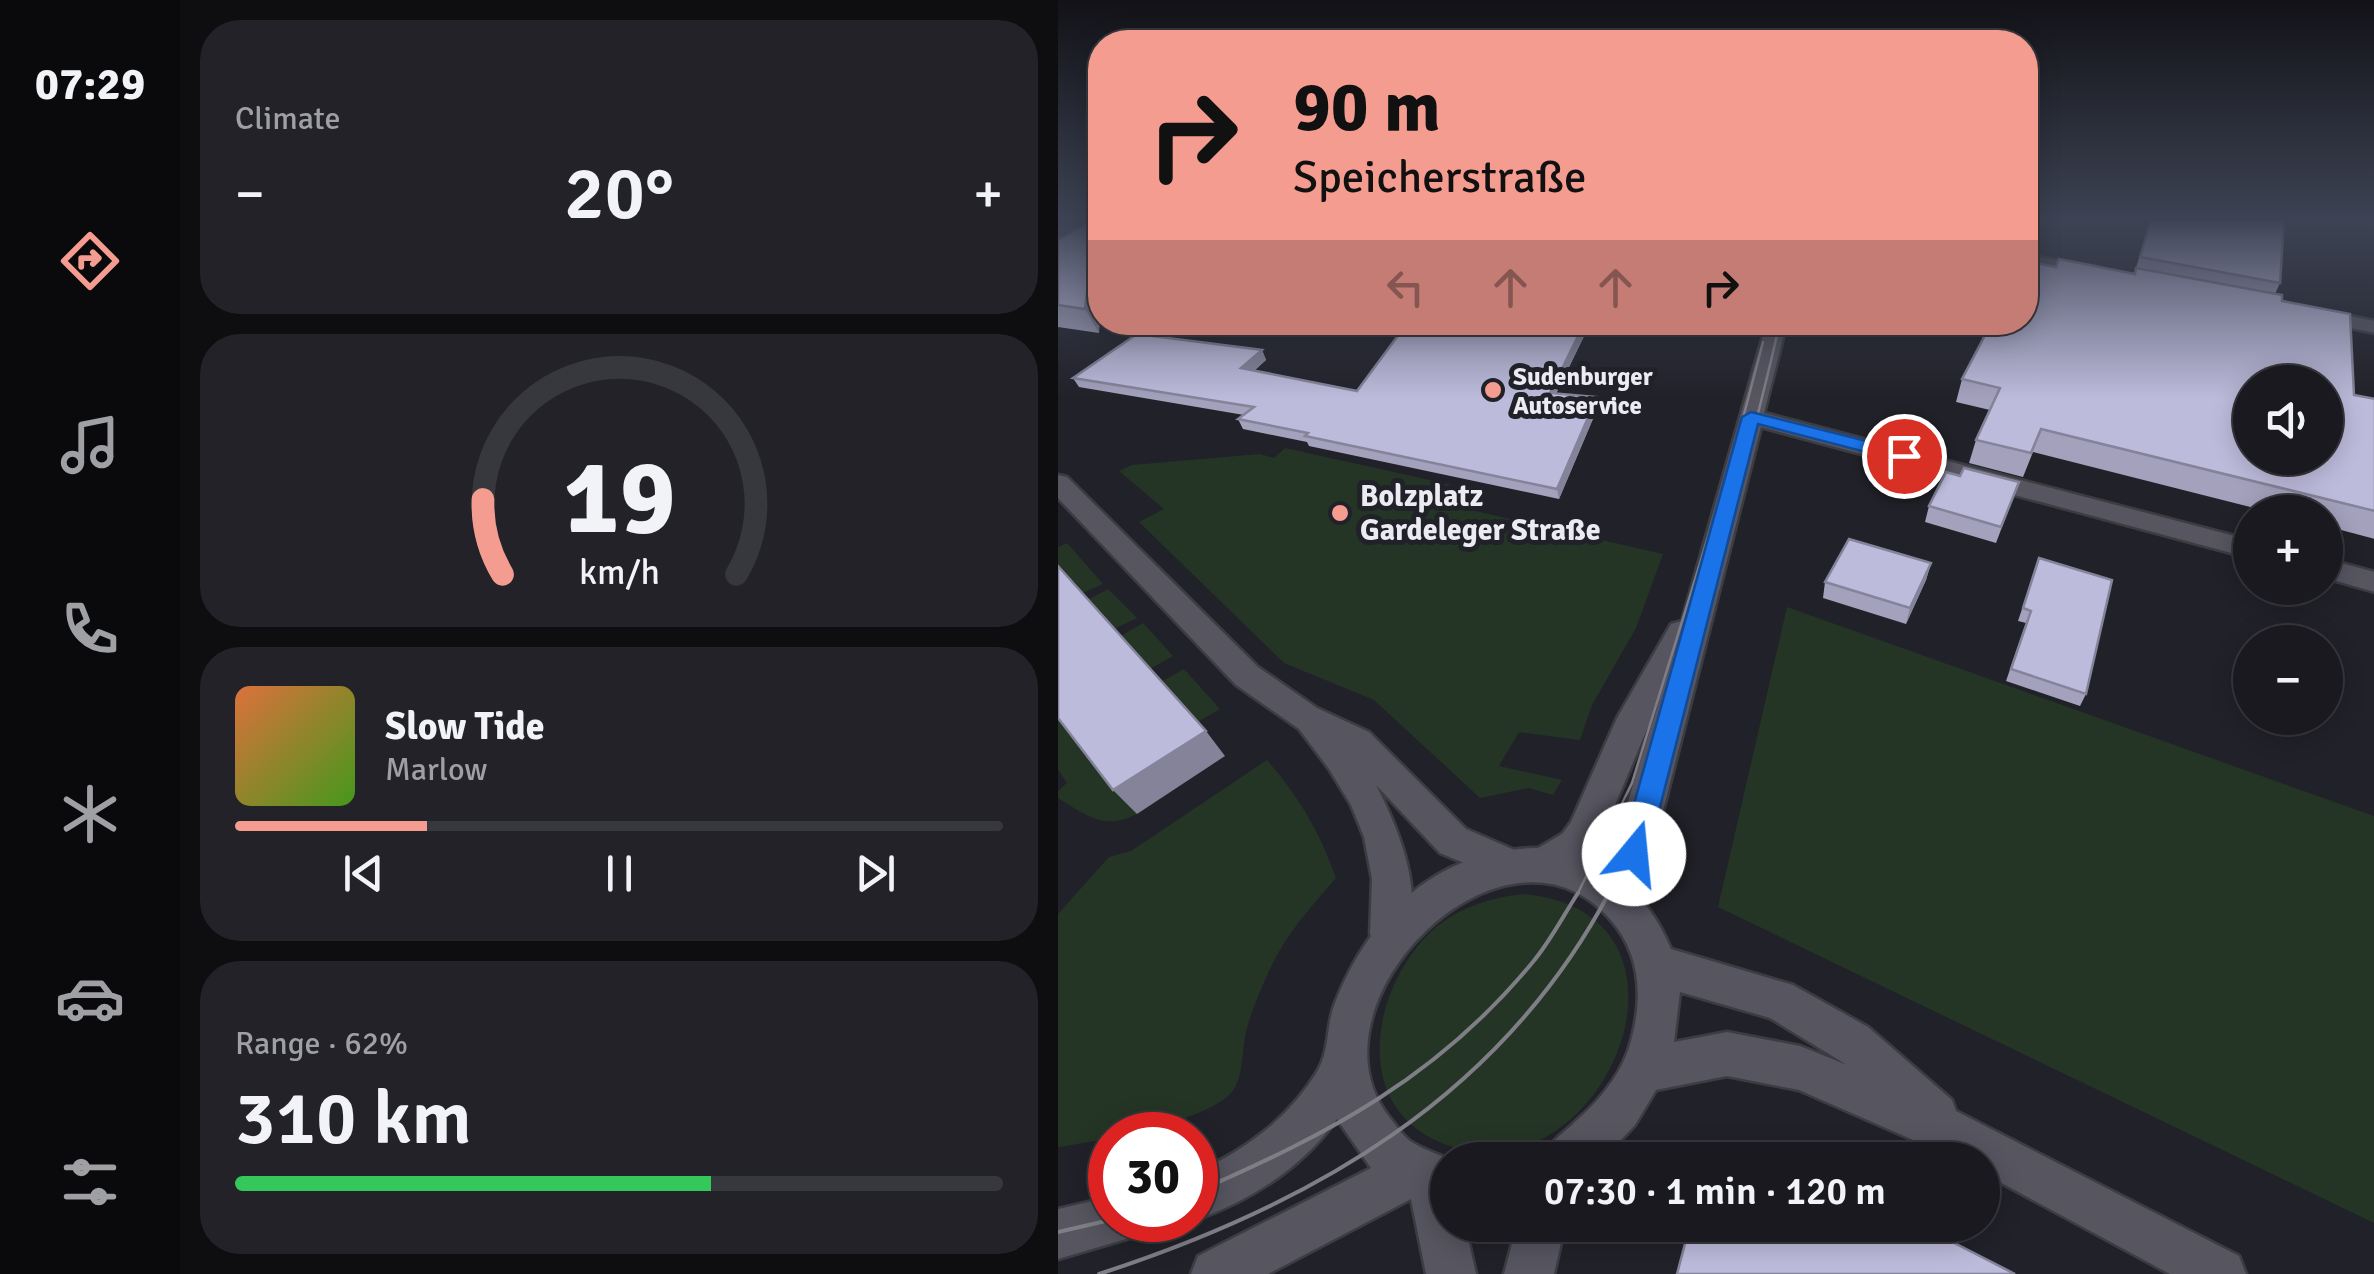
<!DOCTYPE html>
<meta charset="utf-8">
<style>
body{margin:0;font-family:Signika,sans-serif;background:#222228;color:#f1f3f6;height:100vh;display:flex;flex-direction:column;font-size:38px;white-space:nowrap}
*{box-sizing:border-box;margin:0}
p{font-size:32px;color:#9fa0a4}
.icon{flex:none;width:55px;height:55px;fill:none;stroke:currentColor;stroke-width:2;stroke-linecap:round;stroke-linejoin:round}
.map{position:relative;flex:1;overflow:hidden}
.drawer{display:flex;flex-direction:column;gap:20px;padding:20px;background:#0e0e11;width:878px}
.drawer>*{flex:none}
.top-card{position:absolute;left:30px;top:30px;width:950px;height:305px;border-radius:40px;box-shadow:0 5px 25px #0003,0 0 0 2px #37383d;background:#f59c91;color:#111;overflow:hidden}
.controls{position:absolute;left:1175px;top:365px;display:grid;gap:20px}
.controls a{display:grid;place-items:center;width:110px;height:110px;border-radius:50%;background:#19191f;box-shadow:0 5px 25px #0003,0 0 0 2px #37383d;font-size:50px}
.speed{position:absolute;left:30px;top:1112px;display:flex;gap:20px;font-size:50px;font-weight:700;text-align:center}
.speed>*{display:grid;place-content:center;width:130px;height:130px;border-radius:50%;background:#19191f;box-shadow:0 5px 25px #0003,0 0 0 2px #37383d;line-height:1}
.speed .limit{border:15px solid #d22;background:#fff;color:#111}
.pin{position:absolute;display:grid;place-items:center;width:85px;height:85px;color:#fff;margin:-42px;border:5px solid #fff;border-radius:50%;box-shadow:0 2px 10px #0007}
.me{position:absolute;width:110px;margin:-55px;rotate:17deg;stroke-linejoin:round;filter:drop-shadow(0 0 8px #0008)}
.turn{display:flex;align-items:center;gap:35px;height:210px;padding:0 40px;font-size:45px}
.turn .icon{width:130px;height:130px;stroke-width:2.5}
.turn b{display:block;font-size:70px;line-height:85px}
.lanes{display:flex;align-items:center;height:95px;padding:0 40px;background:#0003;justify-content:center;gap:50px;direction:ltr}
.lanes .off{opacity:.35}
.big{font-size:75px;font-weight:600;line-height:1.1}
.drawer .widget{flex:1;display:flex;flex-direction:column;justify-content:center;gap:15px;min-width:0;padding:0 35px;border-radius:40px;background:#222228}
.drawer .dial{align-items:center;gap:0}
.dial svg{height:260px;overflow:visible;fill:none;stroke:#37383d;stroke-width:7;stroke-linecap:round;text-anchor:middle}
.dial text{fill:#f1f3f6;stroke:none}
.song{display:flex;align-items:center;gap:30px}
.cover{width:120px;height:120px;border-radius:15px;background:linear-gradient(135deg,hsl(20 70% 55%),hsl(100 70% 35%))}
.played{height:10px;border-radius:5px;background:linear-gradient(90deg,#f59c91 25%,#37383d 25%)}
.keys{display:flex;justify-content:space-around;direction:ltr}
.heat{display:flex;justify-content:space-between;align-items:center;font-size:55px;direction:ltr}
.charge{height:15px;border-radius:8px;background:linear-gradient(90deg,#34c759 62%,#37383d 0)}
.trip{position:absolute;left:372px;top:1142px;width:570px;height:100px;border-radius:50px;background:#19191f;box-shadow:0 5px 25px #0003,0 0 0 2px #37383d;font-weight:600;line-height:100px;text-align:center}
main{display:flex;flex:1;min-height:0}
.tabs{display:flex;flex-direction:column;width:180px;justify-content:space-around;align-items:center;background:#0a0a0c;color:#9fa0a4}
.tabs .icon{width:70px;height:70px}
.tabs .selected{color:#f59c91}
.tabs b{font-size:45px;color:#f1f3f6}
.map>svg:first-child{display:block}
.green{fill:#253525}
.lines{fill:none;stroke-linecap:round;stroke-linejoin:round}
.minor-casing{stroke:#3c3c43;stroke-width:5}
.tertiary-casing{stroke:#3c3c43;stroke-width:5}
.minor{fill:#565560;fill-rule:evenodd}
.tertiary{fill:#565560;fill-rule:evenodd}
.tram-far1{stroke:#7f7e86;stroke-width:2.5}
.tram{stroke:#7f7e86;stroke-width:4}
.wall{fill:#a3a1bc}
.shaded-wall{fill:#848399}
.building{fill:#bdbbdb;stroke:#848399;stroke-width:2.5;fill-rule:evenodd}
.route{fill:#1a73e8;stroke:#114b97;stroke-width:2.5}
.poi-dot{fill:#f59c91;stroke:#212129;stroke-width:4}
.labels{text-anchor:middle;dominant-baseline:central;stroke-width:10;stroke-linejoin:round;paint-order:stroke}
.far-poi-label{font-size:25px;font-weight:bold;fill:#ecebf2;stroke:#212129;text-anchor:start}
.poi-label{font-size:30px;font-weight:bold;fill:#ecebf2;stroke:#212129;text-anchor:start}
</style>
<main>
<nav class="tabs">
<b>07:29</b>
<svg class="icon selected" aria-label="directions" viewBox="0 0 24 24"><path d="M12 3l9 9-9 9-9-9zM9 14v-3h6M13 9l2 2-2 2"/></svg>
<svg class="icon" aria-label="music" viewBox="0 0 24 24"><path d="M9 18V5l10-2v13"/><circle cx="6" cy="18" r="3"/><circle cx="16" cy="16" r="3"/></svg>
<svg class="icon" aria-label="phone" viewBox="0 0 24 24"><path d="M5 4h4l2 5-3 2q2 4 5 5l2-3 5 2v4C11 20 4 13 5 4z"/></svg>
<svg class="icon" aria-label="climate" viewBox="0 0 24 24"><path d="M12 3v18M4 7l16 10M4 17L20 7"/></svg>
<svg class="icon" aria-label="car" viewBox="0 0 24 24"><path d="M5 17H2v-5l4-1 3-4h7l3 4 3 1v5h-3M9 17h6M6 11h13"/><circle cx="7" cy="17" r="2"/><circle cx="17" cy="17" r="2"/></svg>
<svg class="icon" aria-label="filters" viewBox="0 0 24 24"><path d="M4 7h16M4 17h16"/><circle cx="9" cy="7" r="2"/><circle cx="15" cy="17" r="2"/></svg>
</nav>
<section class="drawer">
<div class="widget"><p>Climate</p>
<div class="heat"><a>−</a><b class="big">20°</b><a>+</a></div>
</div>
<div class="widget dial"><svg viewBox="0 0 100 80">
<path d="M14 69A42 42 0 1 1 86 69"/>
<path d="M14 69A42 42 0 0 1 8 46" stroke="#f59c91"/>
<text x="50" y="56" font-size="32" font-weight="700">19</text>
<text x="50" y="72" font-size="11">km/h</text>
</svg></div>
<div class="widget">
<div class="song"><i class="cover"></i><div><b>Slow Tide</b><p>Marlow</p></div></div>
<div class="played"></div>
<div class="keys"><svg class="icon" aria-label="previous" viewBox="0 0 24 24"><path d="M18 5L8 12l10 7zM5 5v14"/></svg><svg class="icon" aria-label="pause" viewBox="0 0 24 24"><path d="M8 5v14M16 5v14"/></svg><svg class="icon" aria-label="next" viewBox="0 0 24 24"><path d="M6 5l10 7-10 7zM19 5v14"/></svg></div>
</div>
<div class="widget"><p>Range · 62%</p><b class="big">310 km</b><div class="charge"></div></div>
</section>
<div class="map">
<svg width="1317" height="1274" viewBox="0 0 1317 1274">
<rect width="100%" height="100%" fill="#212129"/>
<!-- green -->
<path class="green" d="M227 448 426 492 413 510 605 554 578 628 534 705 522 740 461 732 441 766 504 780 495 795 471 788 422 798 316 700 226 663 81 522 106 509 61 471 74 465 202 454 216 458Z
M9 543 45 584 22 594 0 574V547Z
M50 589 79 618 54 630 28 601Z
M729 607 1316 816V1223L660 907Z
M85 623 115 656 90 670 61 637Z
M126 669 162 709 138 723 101 683Z
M0 711 79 814C46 831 28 815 0 798V791L9 783 0 770Z
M209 760C241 797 262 832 278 878 251 909 223 940 208 978 201 994 193 1012 189 1028 183 1048 187 1079 172 1094 145 1122 38 1142 0 1147V914L51 857 73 851Z
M465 894C673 913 536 1223 373 1138 291 1095 319 980 375 930 401 907 432 898 465 894Z"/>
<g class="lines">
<!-- minor casing -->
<g class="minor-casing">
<path id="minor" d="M42 225V235L0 237V227Z
M968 255 1038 267 1047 273 1038 279 968 265Z
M1255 309 1317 321V333L1248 319 1245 315Z
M709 322H729L706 413 1192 540V558L703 427 594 854 588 909 583 922 569 928 555 922C538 883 588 747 601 701L540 845 530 858 482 882 468 876 454 883 382 853 318 785C342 832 368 895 346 948L332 953 318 948 312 934 314 879 306 837 293 805 271 769 241 729 178 685 0 498V475L9 477 200 667 259 708 311 732 408 829 468 855 504 834 513 822 559 718 613 624 624 621Z
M1268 559 1317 572V592L1268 578Z"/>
</g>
<!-- tertiary casing -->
<g class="tertiary-casing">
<path id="tertiary" d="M476 848C542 852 588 889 613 949L735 985 810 1027 894 1100 898 1111 1181 1256 1188 1274H1112L925 1173V1160H901L741 1090 669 1076 598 1090 577 1125 544 1160H484C491 1141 504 1135 518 1121 542 1100 565 1072 573 1041 585 997 583 954 552 919 445 798 241 1006 332 1118 338 1125 344 1135 352 1141 364 1149 380 1154 393 1160H390V1225H407L418 1274H368L353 1199 210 1274H133L140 1256 313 1168 279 1119C244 1168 193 1200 138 1220V1172C187 1151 232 1117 260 1070 272 1049 268 1025 277 1003 311 916 377 851 476 848ZM622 992 712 1018 789 1065 742 1046 669 1032 616 1042Z
M52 1197V1220H82L75 1237 0 1259V1209Z
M459 1225H507L496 1274H446Z"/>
</g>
<!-- minor -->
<use href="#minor" class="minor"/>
<!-- tertiary -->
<use href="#tertiary" class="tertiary"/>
<!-- tram-far1 -->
<path class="tram-far1" d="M519 895 574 783 674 460 705 342
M550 895C593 814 614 727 639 638 669 533 698 428 722 322"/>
<!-- tram -->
<path class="tram" d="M138 1192C271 1134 380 1077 474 963 492 942 505 916 520 893
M0 1232 52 1220
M41 1274C254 1205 443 1097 551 893"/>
</g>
<!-- wall -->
<path class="wall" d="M42 220V317L41 333 0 327V240Z
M1093 220 1222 283 1217 294 1296 395 1317 399V539L1268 526V512H1212L975 452 965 477 911 463 918 440 932 410 898 402 904 379 998 267 1076 274Z
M350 322H533L498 394 540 407 501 499 251 446 249 442 185 429 180 419 186 415 21 387 15 378 204 350 208 360 196 371 299 391Z
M574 322H636L631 335 575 331Z
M902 476 961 482 938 543 867 522 871 506Z
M981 558 1028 694 1022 706 948 681 968 623 960 621Z
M873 563 868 580 848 624 765 598 767 582Z"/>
<!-- shaded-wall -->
<path class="shaded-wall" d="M33 261 42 279 41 333 27 309Z
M527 322H533L493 403 492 393Z
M631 322H636L631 335Z
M204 350 208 360 187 378 183 368Z
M539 397 540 407 501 499 499 489Z
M873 563 868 580 848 624 852 608Z
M148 731 167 756 79 814 55 790Z"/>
<!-- building -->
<path class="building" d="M36 220H42V262L33 261 27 309 0 305V240Z
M1093 220H1226L1222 283 1082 257Z
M1001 259 1077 274 1078 268 1224 295V301L1292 314 1296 395 1317 399V511L983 429 973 453 918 440 942 388 904 379 934 322H968V261L998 267ZM1192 382H1268V458H1192Z
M350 322H527L492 393 539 397 499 489 247 436 250 433 180 419 196 407 15 378 79 334 204 350 183 368 299 391Z
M906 468 961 482 943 527 871 506 888 472 902 476Z
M791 539 873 563 852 608 767 582Z
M981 558 1054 580 1028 694 953 669 973 611 965 608Z
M0 566 148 731 55 790 0 718Z
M632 1225H861L957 1274H619Z"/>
<!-- sky -->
<linearGradient id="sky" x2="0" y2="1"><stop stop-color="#121217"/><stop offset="0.55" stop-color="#3d4354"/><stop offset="1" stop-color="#3d4354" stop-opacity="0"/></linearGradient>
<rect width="1317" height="399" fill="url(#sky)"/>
<!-- route -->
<path class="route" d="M693 412 852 452 855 456 846 462 700 424 590 854 586 863 576 867 566 863 562 854 684 417Z"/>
<!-- markers -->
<g class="poi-dot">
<circle cx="435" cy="390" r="10"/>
<circle cx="282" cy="513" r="10"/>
</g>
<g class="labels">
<!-- far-poi labels -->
<g class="far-poi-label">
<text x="455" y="376">Sudenburger<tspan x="455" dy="29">Autoservice</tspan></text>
</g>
<!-- poi labels -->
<g class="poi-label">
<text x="302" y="496">Bolzplatz<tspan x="302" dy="34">Gardeleger Straße</tspan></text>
</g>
</g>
</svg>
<div class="controls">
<a><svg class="icon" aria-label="sound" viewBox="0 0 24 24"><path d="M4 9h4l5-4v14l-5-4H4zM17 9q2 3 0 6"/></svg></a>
<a>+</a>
<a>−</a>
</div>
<div class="speed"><div class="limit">30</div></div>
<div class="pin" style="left:846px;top:456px;background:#d93025"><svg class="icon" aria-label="arrive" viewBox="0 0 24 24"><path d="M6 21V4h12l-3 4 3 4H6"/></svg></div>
<svg class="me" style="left:576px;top:854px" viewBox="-20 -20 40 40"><circle r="19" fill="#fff"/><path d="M0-13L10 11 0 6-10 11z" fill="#1a73e8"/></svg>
<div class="trip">07:30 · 1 min · 120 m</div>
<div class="top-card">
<div class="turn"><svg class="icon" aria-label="right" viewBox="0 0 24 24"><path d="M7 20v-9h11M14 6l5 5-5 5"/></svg><div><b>90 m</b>Speicherstraße</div></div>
<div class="lanes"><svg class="icon off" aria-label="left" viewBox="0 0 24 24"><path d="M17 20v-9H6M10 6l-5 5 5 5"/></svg><svg class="icon off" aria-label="ahead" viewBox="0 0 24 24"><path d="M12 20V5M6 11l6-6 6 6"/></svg><svg class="icon off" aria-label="ahead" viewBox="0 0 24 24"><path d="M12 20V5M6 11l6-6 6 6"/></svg><svg class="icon" aria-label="right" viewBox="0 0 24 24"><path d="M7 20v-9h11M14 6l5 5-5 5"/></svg></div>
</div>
</div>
</main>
